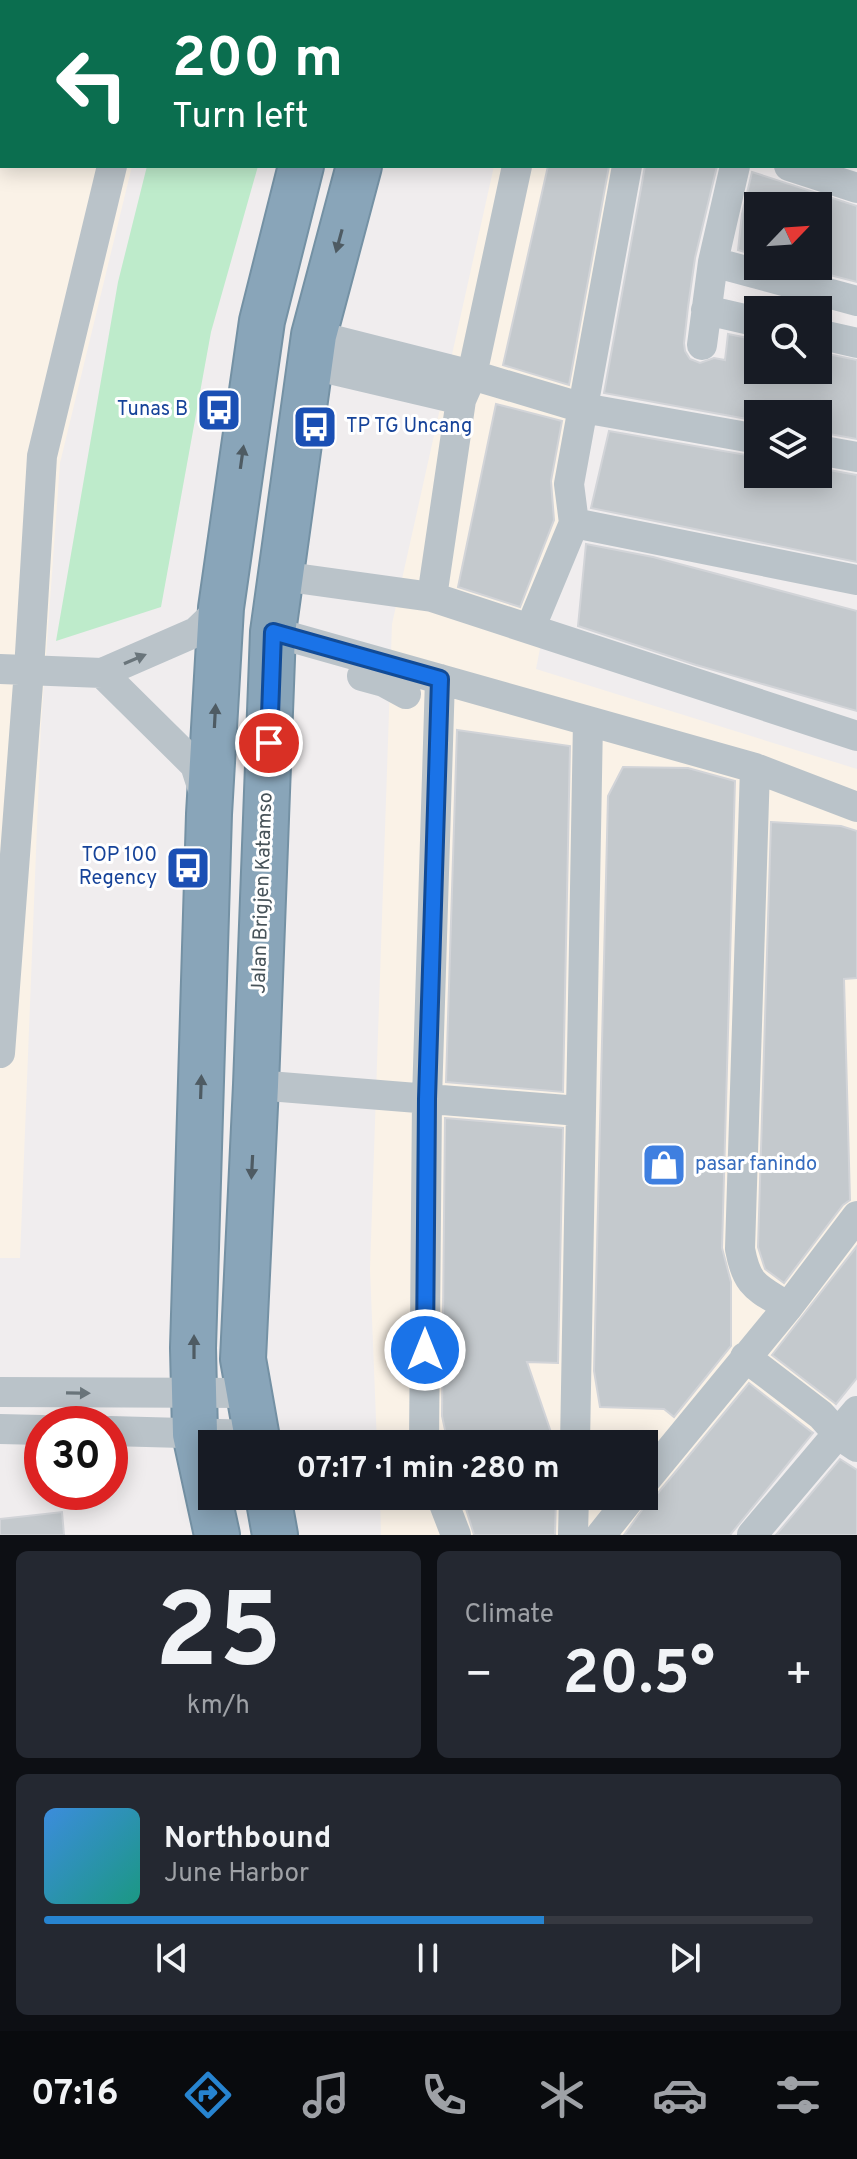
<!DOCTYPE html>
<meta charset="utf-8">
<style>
body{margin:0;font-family:Overpass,sans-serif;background:#242831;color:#f1f3f6;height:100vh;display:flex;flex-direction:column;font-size:30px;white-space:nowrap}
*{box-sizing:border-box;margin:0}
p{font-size:26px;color:#9ea1a6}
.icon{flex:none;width:44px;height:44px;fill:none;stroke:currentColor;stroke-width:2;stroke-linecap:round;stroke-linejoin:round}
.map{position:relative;height:1535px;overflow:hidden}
.side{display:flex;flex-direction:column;gap:16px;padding:16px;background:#0d0f14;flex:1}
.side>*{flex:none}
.banner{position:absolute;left:0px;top:0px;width:858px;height:168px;box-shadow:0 4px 20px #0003;background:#0b6e4f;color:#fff;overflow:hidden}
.needle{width:52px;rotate:65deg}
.buttons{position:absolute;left:744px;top:192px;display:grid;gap:16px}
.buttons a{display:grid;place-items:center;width:88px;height:88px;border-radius:0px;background:#171b24;box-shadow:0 4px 20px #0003;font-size:40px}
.speed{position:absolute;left:24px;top:1406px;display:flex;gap:16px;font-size:40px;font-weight:700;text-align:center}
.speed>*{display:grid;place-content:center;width:104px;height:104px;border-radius:50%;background:#171b24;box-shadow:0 4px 20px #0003;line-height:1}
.speed .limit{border:12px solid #d22;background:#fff;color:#111}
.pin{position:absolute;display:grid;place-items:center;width:68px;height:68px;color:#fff;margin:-34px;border:4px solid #fff;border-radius:50%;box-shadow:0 2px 8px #0007}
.me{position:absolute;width:88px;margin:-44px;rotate:0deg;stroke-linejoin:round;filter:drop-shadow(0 0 6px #0008)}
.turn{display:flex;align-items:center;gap:28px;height:168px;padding:0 40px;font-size:36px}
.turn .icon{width:104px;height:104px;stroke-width:2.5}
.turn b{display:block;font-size:56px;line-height:68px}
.big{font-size:60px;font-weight:700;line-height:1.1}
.side .card{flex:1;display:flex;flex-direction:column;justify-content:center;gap:12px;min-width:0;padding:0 28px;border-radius:12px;background:#242831}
.side .dial{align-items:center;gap:0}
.dial b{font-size:104px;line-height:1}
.song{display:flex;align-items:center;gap:24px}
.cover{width:96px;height:96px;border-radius:12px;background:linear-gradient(135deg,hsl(210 70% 55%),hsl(170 70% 35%))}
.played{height:8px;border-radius:4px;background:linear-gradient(90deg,#2784d0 65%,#363941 65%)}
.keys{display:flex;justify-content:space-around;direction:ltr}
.heat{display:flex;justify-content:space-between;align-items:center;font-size:44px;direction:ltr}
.side .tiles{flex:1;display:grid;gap:16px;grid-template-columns:1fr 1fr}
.card:last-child{grid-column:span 2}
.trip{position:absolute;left:198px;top:1430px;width:460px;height:80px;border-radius:0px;background:#171b24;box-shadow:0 4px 20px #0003;font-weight:700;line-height:80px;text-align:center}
.tabs{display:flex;height:128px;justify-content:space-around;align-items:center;background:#090b0e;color:#9ea1a6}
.tabs .icon{width:56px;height:56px}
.tabs .selected{color:#2784d0}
.tabs b{font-size:36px;color:#f1f3f6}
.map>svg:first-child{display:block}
.commercial{fill:#faf2e7}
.green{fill:#beebcb}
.building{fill:#c4c9cd;stroke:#d2d4d8;stroke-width:2}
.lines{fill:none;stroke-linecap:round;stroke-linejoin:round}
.highway-casing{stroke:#7491a4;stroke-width:48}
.minor{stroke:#bac3c9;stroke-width:30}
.highway{stroke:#89a5b9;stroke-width:44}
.oneway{fill:#4e5b63}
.oneway2{fill:#6a757b}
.route-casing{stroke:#114b97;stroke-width:20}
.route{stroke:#1a73e8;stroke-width:14}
.labels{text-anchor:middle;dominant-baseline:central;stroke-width:6;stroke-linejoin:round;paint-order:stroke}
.transit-label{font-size:20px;fill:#164399;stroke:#fff;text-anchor:end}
.street-label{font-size:20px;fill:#475359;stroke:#fff}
.shop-label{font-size:20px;fill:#366cbe;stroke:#fff;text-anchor:start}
</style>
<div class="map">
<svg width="857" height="1535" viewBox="0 0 857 1535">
<rect width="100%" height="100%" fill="#f0edee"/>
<!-- commercial -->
<path class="commercial" d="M0 0H173L2 2V166H132L60 463 41 725 20 1258H0Z
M494 166H634L536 669 857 769V1378L726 1535H381L380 1496H644V1444H377L370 1269 392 624Z"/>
<!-- green -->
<path class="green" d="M147 166H258L211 332 161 607 56 641 118 282Z"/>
<!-- building -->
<path class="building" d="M548 166H609L569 385 503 365Z
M645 166H717L695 258 688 307 684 343 685 351 690 359 700 363 714 358 725 360 728 334 758 340V370H818V352L857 360V439L818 432V414H758V421L604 393Z
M752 172 857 206V282L818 272V206H758V256L738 250 742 214Z
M496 404 562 421 551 481 554 520 520 607 458 587Z
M609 431 758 457V474H818V468L857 475V562L591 508Z
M586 544 653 557 857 611V711L696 665 578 626Z
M457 730 570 746 563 1092 446 1082Z
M623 767 688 768 735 781 722 1248 731 1282V1346L674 1417 664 1409 600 1407 594 1371 608 796Z
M771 822 841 826 857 831V978L844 979 850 1200 843 1205 784 1283 765 1269 758 1247Z
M445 1118 563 1128 558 1363 527 1362 555 1444H448L442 1416Z
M857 1246V1378L836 1404 772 1355Z
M749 1383 813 1433 730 1535H624L650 1499 658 1493Z
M840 1459 857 1470V1535H776Z
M462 1496H556L555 1535H474Z
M62 1512 64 1535H0V1519Z"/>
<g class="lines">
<!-- highway casing -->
<g class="highway-casing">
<path id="highway" d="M342 2 343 0
M403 2 404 0
M258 1444 243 1359 256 1085 273 632 314 335 359 166
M268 1496 275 1535
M217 1535 195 1434 193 1348 209 814 221 608 262 321 301 166"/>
</g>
<!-- minor -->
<path class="minor" d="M152 2 153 0
M540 2 541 0
M670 2V0
M0 21 2 13
M517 166 472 375 461 400 432 597 857 736
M789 166 857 188
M713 262 857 301
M706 310 758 322
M818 334 857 343
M314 335 472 375 583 408 758 439
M702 345 713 262 735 166
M312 365 461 400
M818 450 857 457
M574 523 857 580
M281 576 432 597
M530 629 574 523 569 484 627 166
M273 632 755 768 857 807
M0 669 102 673
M362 676 384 682 406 694
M755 768 740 1249C747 1287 757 1287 788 1307
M205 796 195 765 102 673 196 632 221 608
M0 1053 29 670 42 456 112 166
M256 1085 579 1111
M745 1357 821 1415 839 1435 857 1447
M0 1392 249 1393
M0 1429 42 1430
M110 1431 256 1435
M424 1444 427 1099 440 679
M575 1444 588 721
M644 1482 788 1307 857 1216
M441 1496 456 1535
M573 1535 574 1496
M601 1535 632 1496
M752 1535 857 1411"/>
<!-- highway -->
<use href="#highway" class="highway"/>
</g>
<!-- one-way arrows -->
<defs><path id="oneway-solid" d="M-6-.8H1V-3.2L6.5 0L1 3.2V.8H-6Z" transform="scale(2)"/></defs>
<g class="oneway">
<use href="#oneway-solid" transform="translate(339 241) rotate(105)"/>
<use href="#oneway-solid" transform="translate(242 457) rotate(-82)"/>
<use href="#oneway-solid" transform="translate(215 716) rotate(-87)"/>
<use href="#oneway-solid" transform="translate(201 1087) rotate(-88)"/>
<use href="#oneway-solid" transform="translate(252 1167) rotate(93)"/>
<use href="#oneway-solid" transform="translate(194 1347) rotate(-90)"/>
</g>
<g class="oneway2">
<use href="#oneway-solid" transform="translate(135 659) rotate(-23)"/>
<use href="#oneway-solid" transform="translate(78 1393) rotate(1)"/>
</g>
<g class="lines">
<!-- route casing -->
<g class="route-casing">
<path id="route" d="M269 743 273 632 440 679 427 1099 425 1350"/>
</g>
<!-- route -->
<use href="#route" class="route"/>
</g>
<!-- icons -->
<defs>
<g id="bus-square" transform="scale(2.3)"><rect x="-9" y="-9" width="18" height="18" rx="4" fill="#1a4fb4" stroke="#fff"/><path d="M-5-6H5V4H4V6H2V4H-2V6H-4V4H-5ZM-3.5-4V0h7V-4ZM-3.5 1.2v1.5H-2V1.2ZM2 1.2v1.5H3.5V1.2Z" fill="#fff"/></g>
<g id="shop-square" transform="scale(2.3)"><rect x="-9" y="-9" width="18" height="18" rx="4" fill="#3f7fe0" stroke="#fff"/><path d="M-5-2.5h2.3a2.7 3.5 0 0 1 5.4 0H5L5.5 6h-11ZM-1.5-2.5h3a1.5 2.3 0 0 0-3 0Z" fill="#fff"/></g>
</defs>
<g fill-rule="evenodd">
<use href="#bus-square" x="219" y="410"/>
<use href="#bus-square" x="315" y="427"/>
<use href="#bus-square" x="188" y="868"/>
<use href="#shop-square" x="664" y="1165"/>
</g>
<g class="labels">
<!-- transit labels -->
<g class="transit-label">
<text x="188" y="410">Tunas B</text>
<text x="346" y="427" text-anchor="start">TP TG Uncang</text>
<text x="157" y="856">TOP 100<tspan x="157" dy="23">Regency</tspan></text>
</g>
<!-- street labels -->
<g class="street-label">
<text transform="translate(263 893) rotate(-88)">Jalan Brigjen Katamso</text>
</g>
<!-- shop labels -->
<g class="shop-label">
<text x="695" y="1165">pasar fanindo</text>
</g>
</g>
</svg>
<div class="buttons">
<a><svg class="needle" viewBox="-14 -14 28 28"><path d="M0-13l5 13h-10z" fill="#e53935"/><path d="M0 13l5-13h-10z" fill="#9ea1a6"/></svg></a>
<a><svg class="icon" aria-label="search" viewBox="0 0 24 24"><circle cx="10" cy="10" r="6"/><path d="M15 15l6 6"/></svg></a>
<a><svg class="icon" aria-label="layers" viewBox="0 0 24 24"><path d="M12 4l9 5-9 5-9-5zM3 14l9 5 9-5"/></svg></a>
</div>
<div class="speed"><div class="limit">30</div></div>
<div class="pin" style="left:269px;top:743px;background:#d93025"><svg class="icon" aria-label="arrive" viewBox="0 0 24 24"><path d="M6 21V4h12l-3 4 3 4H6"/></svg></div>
<svg class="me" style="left:425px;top:1350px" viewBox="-20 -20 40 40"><circle r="17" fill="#1a73e8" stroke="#fff" stroke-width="3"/><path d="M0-11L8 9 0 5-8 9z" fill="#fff"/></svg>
<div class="trip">07:17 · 1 min · 280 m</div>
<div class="banner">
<div class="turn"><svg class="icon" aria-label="left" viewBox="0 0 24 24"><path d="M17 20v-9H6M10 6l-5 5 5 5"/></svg><div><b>200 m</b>Turn left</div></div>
</div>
</div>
<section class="side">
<div class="tiles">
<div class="card dial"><b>25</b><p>km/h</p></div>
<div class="card"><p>Climate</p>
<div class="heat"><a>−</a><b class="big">20.5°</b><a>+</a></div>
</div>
<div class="card">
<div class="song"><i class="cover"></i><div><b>Northbound</b><p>June Harbor</p></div></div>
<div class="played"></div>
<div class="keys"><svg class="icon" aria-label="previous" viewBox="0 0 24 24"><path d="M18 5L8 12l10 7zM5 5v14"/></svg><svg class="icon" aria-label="pause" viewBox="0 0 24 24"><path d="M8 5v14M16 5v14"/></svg><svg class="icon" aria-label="next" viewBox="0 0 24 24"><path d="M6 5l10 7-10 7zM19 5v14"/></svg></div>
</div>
</div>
</section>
<nav class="tabs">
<b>07:16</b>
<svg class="icon selected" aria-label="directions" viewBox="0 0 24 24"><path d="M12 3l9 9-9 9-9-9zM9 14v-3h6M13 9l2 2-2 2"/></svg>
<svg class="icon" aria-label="music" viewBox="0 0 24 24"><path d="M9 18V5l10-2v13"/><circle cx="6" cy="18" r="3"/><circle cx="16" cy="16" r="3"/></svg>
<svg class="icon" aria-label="phone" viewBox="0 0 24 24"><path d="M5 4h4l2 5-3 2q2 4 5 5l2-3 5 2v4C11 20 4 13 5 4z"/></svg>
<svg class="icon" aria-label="climate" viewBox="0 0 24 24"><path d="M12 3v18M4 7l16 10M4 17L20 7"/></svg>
<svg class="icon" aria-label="car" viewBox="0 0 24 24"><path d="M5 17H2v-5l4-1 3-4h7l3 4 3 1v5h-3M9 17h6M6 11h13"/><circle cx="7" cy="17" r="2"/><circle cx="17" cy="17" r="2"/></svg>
<svg class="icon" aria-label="filters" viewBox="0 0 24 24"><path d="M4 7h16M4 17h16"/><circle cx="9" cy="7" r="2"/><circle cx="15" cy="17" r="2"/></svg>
</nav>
